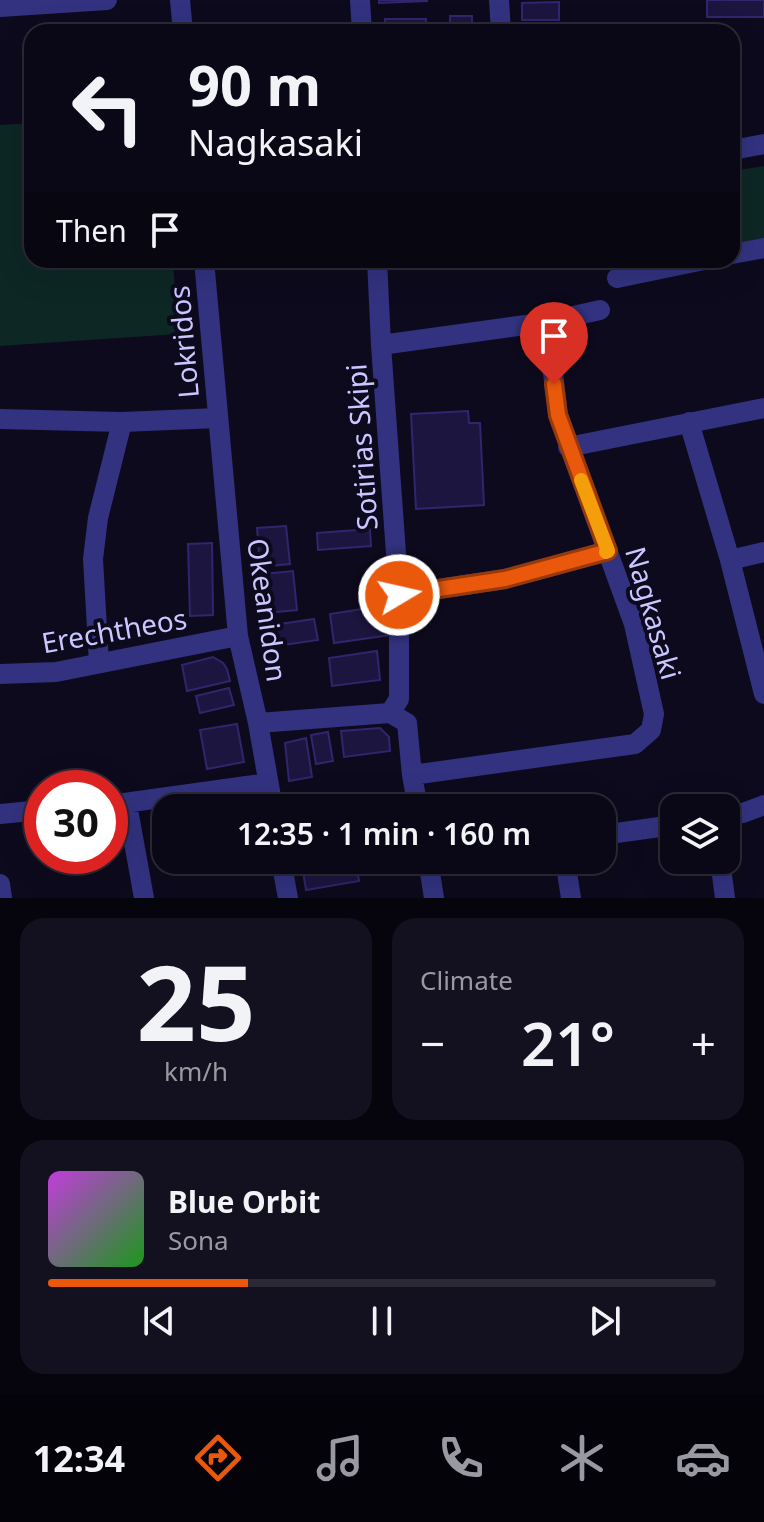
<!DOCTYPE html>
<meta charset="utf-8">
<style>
body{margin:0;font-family:"Noto Sans",sans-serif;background:#13111f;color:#f1f3f6;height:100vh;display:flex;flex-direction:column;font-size:30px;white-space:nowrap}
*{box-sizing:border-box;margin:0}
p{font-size:26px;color:#999aa1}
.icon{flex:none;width:44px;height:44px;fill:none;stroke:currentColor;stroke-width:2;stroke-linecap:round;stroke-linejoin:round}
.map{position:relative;height:898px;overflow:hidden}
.details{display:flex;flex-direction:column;gap:20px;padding:20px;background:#06040c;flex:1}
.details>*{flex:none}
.guide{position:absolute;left:24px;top:24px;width:716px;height:244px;border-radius:24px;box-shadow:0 8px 32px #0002,0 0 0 2px #2a2935;background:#0a0816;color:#f1f3f6;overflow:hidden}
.buttons{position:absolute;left:660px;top:794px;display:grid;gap:16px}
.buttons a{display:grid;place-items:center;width:80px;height:80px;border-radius:16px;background:#0a0816;box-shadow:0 8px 32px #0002,0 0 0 2px #2a2935;font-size:40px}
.speed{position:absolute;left:24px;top:770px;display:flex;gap:16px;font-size:40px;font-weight:700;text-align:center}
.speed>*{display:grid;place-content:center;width:104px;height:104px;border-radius:50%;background:#0a0816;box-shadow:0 8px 32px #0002,0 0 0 2px #2a2935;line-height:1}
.speed .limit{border:12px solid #d22;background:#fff;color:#111}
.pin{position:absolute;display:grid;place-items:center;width:68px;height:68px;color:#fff;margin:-82px -34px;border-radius:50% 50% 50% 0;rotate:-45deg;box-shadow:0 0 8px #0007}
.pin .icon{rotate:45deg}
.me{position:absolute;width:88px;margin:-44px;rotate:81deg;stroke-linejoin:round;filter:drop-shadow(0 0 6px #0008)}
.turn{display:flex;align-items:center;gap:28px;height:168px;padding:0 32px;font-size:36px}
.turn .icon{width:104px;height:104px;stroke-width:2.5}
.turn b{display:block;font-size:56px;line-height:68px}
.then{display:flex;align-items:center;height:76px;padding:0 32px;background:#0003;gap:16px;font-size:30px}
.big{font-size:60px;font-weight:600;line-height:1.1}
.details .card{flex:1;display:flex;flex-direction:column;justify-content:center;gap:12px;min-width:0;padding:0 28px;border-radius:24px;background:#13111f}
.details .dial{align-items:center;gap:0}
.dial b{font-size:104px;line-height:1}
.song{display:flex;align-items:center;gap:24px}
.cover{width:96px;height:96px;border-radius:12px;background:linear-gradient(135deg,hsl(290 70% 55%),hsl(120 70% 35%))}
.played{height:8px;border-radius:4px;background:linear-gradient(90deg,#ea580c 30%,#2a2935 30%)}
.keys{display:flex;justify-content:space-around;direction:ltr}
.heat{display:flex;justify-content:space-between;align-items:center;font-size:44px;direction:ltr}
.details .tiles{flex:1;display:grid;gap:20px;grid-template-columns:1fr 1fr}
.card:last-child{grid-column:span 2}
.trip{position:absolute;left:152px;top:794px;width:464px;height:80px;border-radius:24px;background:#0a0816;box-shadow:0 8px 32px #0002,0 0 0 2px #2a2935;font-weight:600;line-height:80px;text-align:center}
.menu{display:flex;height:128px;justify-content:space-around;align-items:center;background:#040309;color:#999aa1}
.menu .icon{width:56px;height:56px}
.menu .current{color:#ea580c}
.menu b{font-size:36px;color:#f1f3f6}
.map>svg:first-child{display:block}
.green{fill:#0d2725}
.building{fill:#1c153f;stroke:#31256d;stroke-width:2}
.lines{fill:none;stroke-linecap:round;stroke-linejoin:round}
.street{stroke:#323280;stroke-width:20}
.route-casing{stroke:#983908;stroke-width:20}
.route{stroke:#ea580c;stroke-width:14}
.slow{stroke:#f59e0b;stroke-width:14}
.labels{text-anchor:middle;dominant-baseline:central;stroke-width:8;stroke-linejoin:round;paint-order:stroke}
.street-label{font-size:28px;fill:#cac6ff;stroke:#0d0a1d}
</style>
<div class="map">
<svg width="764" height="898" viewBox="0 0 764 898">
<rect width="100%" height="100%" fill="#0d0a1d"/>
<!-- green -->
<path class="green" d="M32 123V260H173L178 334 0 346V125Z
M764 166V241L732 247V171Z"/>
<!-- building -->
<path class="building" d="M379 0H427V1L379 3Z
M707 0H764V17H707Z
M559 2V20H522V3Z
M450 16H472V32H450Z
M385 19H426V32H385Z
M527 23H562V32H528Z
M468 411 469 423H480L484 505 416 509 411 414Z
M286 526 290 564 260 567 257 528Z
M370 529 371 546 318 550 317 533Z
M212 543 213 615 190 616 188 544Z
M293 571 297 610 267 613 264 574Z
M388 605 391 635 334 643 330 614Z
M314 619 318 640 262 648 260 627Z
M377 651 380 680 332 686 329 658Z
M213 657 223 663 227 669 230 681 187 691 182 665Z
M229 688 234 705 200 713 196 696Z
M237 724 244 762 207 769 200 730Z
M380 728 389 737 390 751 344 757 341 731Z
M328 732 333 761 316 764 311 735Z
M306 738 312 777 289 781 285 743Z
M344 799 345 808H297L296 806Z
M356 862 359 881 306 890 303 871Z"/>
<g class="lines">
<!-- street -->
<path class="street" d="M180 0 183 32
M360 0 362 32
M499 0 501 32
M0 7 107 0
M732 150 764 144
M732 254 764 248
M204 260 238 636 258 723 273 808
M377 260 381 345 399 595V699L390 713
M617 278 704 260
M381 345 547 322 600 310
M0 419 122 422 218 418
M689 422 730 560 764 694
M568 447 764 408
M730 560 764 552
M399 595 505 579 608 551
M99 663 93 559 98 518 122 422
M0 674 56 672 238 636
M390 713 407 723 412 775 418 808
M258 723 390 713
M412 775 635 744 651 730 654 714 634 624 558 415 547 322
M127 804 144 898
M110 805 268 783
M0 814 42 810
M726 816 743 813 764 805
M602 835 674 825
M281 860 288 898
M428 860 434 898
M565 860 571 898
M720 860 725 898
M0 884 2 898"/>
</g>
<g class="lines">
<!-- route casing -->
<g class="route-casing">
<path id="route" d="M399 595 505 579 608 551 558 415 554 384"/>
</g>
<!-- route -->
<use href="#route" class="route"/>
<!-- slow -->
<path class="slow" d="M581 480 608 551 606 552"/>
</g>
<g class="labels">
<!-- street labels -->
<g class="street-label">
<text transform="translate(183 342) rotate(-95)">Lokridos</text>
<text transform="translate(361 447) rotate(-94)">Sotirias Skipi</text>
<text transform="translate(268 610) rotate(82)">Okeanidon</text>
<text transform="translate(654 613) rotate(74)">Nagkasaki</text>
<text transform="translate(114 630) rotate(-10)">Erechtheos</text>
</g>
</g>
</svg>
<div class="buttons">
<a><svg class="icon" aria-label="layers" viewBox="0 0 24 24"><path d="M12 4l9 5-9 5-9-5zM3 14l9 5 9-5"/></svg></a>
</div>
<div class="speed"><div class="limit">30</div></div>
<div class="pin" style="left:554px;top:384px;background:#d93025"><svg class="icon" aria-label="arrive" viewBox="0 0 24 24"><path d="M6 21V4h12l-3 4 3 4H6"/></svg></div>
<svg class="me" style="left:399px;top:595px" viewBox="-20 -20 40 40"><circle r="17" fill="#ea580c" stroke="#fff" stroke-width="3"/><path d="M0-11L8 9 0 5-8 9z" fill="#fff"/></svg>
<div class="trip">12:35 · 1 min · 160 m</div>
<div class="guide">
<div class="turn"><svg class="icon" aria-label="left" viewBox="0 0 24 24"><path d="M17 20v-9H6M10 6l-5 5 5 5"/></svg><div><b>90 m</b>Nagkasaki</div></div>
<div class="then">Then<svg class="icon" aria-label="arrive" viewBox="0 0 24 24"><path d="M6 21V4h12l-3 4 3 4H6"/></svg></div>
</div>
</div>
<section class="details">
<div class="tiles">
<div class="card dial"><b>25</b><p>km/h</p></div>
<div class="card"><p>Climate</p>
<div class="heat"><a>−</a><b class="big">21°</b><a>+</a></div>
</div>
<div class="card">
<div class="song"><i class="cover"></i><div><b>Blue Orbit</b><p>Sona</p></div></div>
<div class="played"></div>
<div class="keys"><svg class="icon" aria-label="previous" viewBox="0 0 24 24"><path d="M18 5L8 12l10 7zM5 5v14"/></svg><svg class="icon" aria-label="pause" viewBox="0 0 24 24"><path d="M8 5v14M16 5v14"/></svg><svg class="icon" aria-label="next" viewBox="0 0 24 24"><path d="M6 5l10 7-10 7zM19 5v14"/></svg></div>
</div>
</div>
</section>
<nav class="menu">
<b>12:34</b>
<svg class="icon current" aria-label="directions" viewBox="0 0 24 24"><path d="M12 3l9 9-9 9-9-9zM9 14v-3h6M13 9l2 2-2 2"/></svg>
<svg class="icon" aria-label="music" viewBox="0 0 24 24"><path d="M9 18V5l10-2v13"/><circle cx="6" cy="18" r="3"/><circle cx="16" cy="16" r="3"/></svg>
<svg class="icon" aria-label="phone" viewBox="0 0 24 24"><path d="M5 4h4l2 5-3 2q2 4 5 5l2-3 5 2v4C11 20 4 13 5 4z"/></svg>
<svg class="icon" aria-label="climate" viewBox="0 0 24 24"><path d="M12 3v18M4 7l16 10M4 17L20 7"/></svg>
<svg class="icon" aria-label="car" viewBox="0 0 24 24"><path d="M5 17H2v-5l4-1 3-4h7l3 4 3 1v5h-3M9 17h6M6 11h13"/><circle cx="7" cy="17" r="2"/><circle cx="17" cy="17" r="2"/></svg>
</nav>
